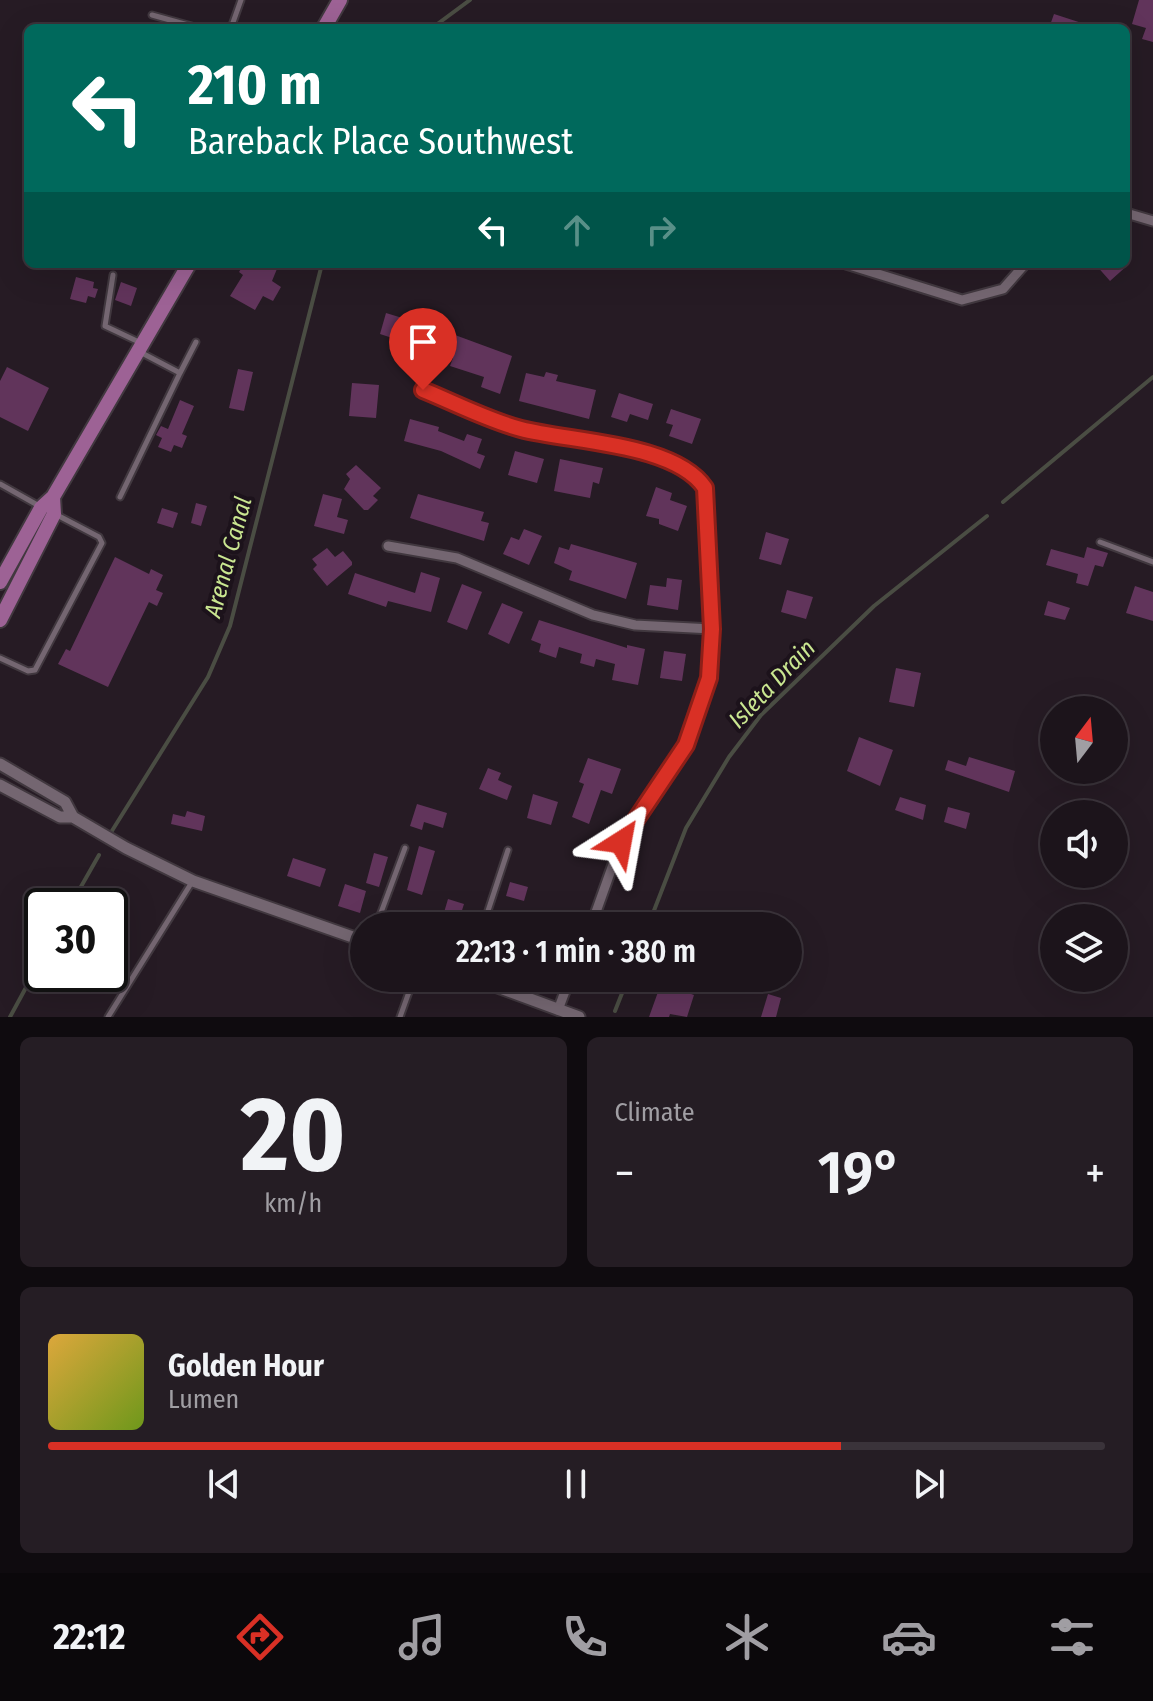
<!DOCTYPE html>
<meta charset="utf-8">
<style>
body{margin:0;font-family:"Fira Sans Condensed",sans-serif;background:#251d24;color:#f1f3f6;height:100vh;display:flex;flex-direction:column;font-size:30px;white-space:nowrap}
*{box-sizing:border-box;margin:0}
p{font-size:26px;color:#a09ea3}
.icon{flex:none;width:44px;height:44px;fill:none;stroke:currentColor;stroke-width:2;stroke-linecap:round;stroke-linejoin:round}
.map{position:relative;height:1017px;overflow:hidden}
.drawer{display:flex;flex-direction:column;gap:20px;padding:20px;background:#0f0b0f;flex:1}
.drawer>*{flex:none}
.top-card{position:absolute;left:24px;top:24px;width:1106px;height:244px;border-radius:12px;box-shadow:0 8px 32px #0002,0 0 0 2px #3a333a;background:#00695c;color:#fff;overflow:hidden}
.needle{width:52px;rotate:16deg}
.fabs{position:absolute;left:1040px;top:696px;display:grid;gap:16px}
.fabs a{display:grid;place-items:center;width:88px;height:88px;border-radius:50%;background:#1c141b;box-shadow:0 8px 32px #0002,0 0 0 2px #3a333a;font-size:40px}
.speed{position:absolute;left:24px;top:888px;display:flex;gap:16px;font-size:40px;font-weight:700;text-align:center}
.speed>*{display:grid;place-content:center;width:104px;height:104px;border-radius:50%;background:#1c141b;box-shadow:0 8px 32px #0002,0 0 0 2px #3a333a;line-height:1}
.speed .limit{border:4px solid #111;border-radius:12px;background:#fff;color:#111}
.pin{position:absolute;display:grid;place-items:center;width:68px;height:68px;color:#fff;margin:-82px -34px;border-radius:50% 50% 50% 0;rotate:-45deg;box-shadow:0 0 8px #0007}
.pin .icon{rotate:45deg}
.me{position:absolute;width:88px;margin:-44px;rotate:34deg;stroke-linejoin:round;filter:drop-shadow(0 0 6px #0008)}
.turn{display:flex;align-items:center;gap:28px;height:168px;padding:0 32px;font-size:36px}
.turn .icon{width:104px;height:104px;stroke-width:2.5}
.turn b{display:block;font-size:56px;line-height:68px}
.lanes{display:flex;align-items:center;height:76px;padding:0 32px;background:#0003;justify-content:center;gap:40px;direction:ltr}
.lanes .off{opacity:.35}
.big{font-size:60px;font-weight:600;line-height:1.1}
.drawer .widget{flex:1;display:flex;flex-direction:column;justify-content:center;gap:12px;min-width:0;padding:0 28px;border-radius:12px;background:#251d24}
.drawer .dial{align-items:center;gap:0}
.dial b{font-size:104px;line-height:1}
.song{display:flex;align-items:center;gap:24px}
.cover{width:96px;height:96px;border-radius:12px;background:linear-gradient(135deg,hsl(40 70% 55%),hsl(80 70% 35%))}
.played{height:8px;border-radius:4px;background:linear-gradient(90deg,#d93025 75%,#3a333a 75%)}
.keys{display:flex;justify-content:space-around;direction:ltr}
.heat{display:flex;justify-content:space-between;align-items:center;font-size:44px;direction:ltr}
.drawer .tiles{flex:1;display:grid;gap:20px;grid-template-columns:1fr 1fr}
.widget:last-child{grid-column:span 2}
.trip{position:absolute;left:350px;top:912px;width:452px;height:80px;border-radius:40px;background:#1c141b;box-shadow:0 8px 32px #0002,0 0 0 2px #3a333a;font-weight:600;line-height:80px;text-align:center}
.tab-bar{display:flex;height:128px;justify-content:space-around;align-items:center;background:#0b080b;color:#a09ea3}
.tab-bar .icon{width:56px;height:56px}
.tab-bar .on{color:#d93025}
.tab-bar b{font-size:36px;color:#f1f3f6}
.map>svg:first-child{display:block}
.lines{fill:none;stroke-linecap:round;stroke-linejoin:round}
.stream{stroke:#4a4d43;stroke-width:4}
.building{fill:#61345b}
.service-casing{stroke:#41383f;stroke-width:9}
.minor-casing{stroke:#41383f;stroke-width:13}
.tertiary-casing{stroke:#41383f;stroke-width:15}
.primary-casing{stroke:#41383f;stroke-width:18}
.service{stroke:#746671;stroke-width:5}
.minor{stroke:#746671;stroke-width:9}
.tertiary{stroke:#746671;stroke-width:11}
.primary{stroke:#9d6295;stroke-width:14}
.route-casing{stroke:#8d1f18;stroke-width:20}
.route{stroke:#d93025;stroke-width:14}
.labels{text-anchor:middle;dominant-baseline:central;stroke-width:8;stroke-linejoin:round;paint-order:stroke}
.water-label{font-size:24px;font-style:italic;fill:#cae791;stroke:#1c121b}
</style>
<div class="map">
<svg width="1153" height="1017" viewBox="0 0 1153 1017">
<rect width="100%" height="100%" fill="#261b24"/>
<g class="lines">
<!-- stream -->
<path class="stream" d="M432 28 470 0
M1003 502 1153 377
M110 834 208 677 230 626 322 264
M70 906 99 855
M648 926 686 828 729 757 761 715 874 606 987 516
M615 1011 628 978
M10 1017 42 958"/>
</g>
<!-- building -->
<path class="building" d="M1139 0H1153V42L1142 39 1146 28 1132 24Z
M1054 14 1091 26V28H1049Z
M244 264H279L272 281 281 287 273 301 263 296 255 310 230 296 243 275 239 272Z
M1095 264H1129L1110 281Z
M76 277 94 282 93 288 98 289 95 298 88 296 86 303 70 299Z
M121 282 137 288 131 306 115 300Z
M386 313 432 327 429 335 453 343 455 335 512 356 500 394 481 387 484 377 450 366 453 358 380 334Z
M7 367 49 388 28 431 0 417V381Z
M238 369 253 372 244 411 229 408Z
M546 372 558 375 556 381 596 390 589 419 519 401 526 373 544 377Z
M352 383 379 385 376 418 349 416Z
M619 393 653 404 648 420 630 414 627 422 611 417Z
M180 400 194 406 182 434 187 436 182 448 174 445 171 452 158 447 162 438 156 435 161 426 168 429Z
M671 409 701 419 692 444 669 436 673 425 666 423Z
M410 419 439 427 438 431 464 441 467 434 482 439 477 453 485 456 480 469 441 451 404 441Z
M515 451 544 459 537 483 508 475Z
M560 459 603 468 599 484 593 482 590 498 554 491Z
M356 465 381 488 373 496 378 500 368 510H364L344 489 350 479 346 474Z
M656 487 672 493 670 500 687 506 678 531 659 524V519L646 516Z
M323 494 342 499 337 517 348 520 344 534 314 526Z
M418 494 484 512 481 521 489 523 484 541 410 518Z
M196 503 207 506 201 526 191 523Z
M162 508 178 513 173 528 157 523Z
M524 529 542 536 529 565 503 554 511 537 519 540Z
M766 532 789 539 781 565 759 559Z
M571 544 637 563 626 599 569 580 572 571 554 563 559 547 569 550Z
M1087 547 1108 553 1103 567 1095 565 1088 586 1076 583 1078 574 1046 565 1051 549 1084 558Z
M327 548 335 557 343 551 352 562V565L327 586 313 569 317 565 312 559Z
M115 557 149 574 151 569 163 575 156 590 163 593 157 606 149 602 108 687 58 664 66 649 70 651Z
M421 572 440 578 431 612 388 601 386 607 348 594 355 573 415 593Z
M667 578 682 580 678 610 647 605 650 585 666 587Z
M462 584 482 592 467 630 447 622Z
M1135 586 1153 592V621L1126 613Z
M787 590 813 597 806 619 781 612Z
M1048 601 1070 608 1065 620 1044 615Z
M502 603 523 612 509 644 488 634Z
M539 620 627 648V645L645 649 638 685 612 680 615 664 596 659 594 667 580 663 582 654 559 647 556 658 539 652 541 644 531 640Z
M664 651 686 654 682 681 660 678Z
M896 668 921 673 914 707 889 702Z
M859 737 893 750 880 786 847 771Z
M969 757 1015 771 1009 792 945 770 948 760 966 766Z
M588 758 621 769 612 794 601 790 589 824 572 817 584 784 579 782Z
M488 768 501 773 498 780 512 786 507 800 479 789Z
M533 794 558 802 551 825 527 818Z
M900 797 926 805 923 820 895 810Z
M417 804 447 813 443 828 424 822 422 830 410 826Z
M948 807 970 813 966 829 944 822Z
M187 811 205 816 202 831 171 824 173 814 185 817Z
M419 846 435 851 422 895 407 890Z
M374 853 388 857 379 887 366 883Z
M293 858 326 869 320 887 287 876Z
M510 882 528 887 524 901 506 896Z
M345 884 366 891 360 913 338 906Z
M448 899 464 904 457 926H440Z
M663 978H681L677 989 694 995 687 1017 670 1014 669 1017H649Z
M768 994 781 998 776 1017H761Z"/>
<g class="lines">
<!-- service casing -->
<g class="service-casing">
<path id="service" d="M152 15 199 28
M231 28 241 0
M113 275 105 326 141 343
M180 373 196 342
M0 484 41 507
M120 497 180 373 140 352
M1100 542 1153 562
M0 658 28 671 35 670 102 543 99 537 57 515
M376 926 405 848
M483 926 508 850
M108 1017 192 882
M400 1017 414 978"/>
</g>
<!-- minor casing -->
<g class="minor-casing">
<path id="minor" d="M1126 213 1153 221
M846 264 962 300 1003 289 1025 264
M423 390C454 402 487 420 521 429 571 442 675 443 705 488L712 629 709 678 686 745 621 842 591 926
M388 546 457 558 593 615 635 625 712 629
M558 1010 570 978"/>
</g>
<!-- tertiary casing -->
<g class="tertiary-casing">
<path id="tertiary" d="M0 764 65 802 73 817
M0 785 60 817H73L126 848 193 881 364 941
M473 978 579 1017"/>
</g>
<!-- primary casing -->
<g class="primary-casing">
<path id="primary" d="M324 28 340 0
M0 582 41 508 53 497 189 264
M0 620 54 514 53 497"/>
</g>
<!-- service -->
<use href="#service" class="service"/>
<!-- minor -->
<use href="#minor" class="minor"/>
<!-- tertiary -->
<use href="#tertiary" class="tertiary"/>
<!-- primary -->
<use href="#primary" class="primary"/>
</g>
<g class="lines">
<!-- route casing -->
<g class="route-casing">
<path id="route" d="M423 390C455 403 487 420 521 429 571 442 675 443 705 488L712 629 709 678 686 745 621 842"/>
</g>
<!-- route -->
<use href="#route" class="route"/>
</g>
<g class="labels">
<!-- water labels -->
<g class="water-label">
<text transform="translate(228 557) rotate(-75)">Arenal Canal</text>
<text transform="translate(772 684) rotate(-46)">Isleta Drain</text>
</g>
</g>
</svg>
<div class="fabs">
<a><svg class="needle" viewBox="-14 -14 28 28"><path d="M0-13l5 13h-10z" fill="#e53935"/><path d="M0 13l5-13h-10z" fill="#a09ea3"/></svg></a>
<a><svg class="icon" aria-label="sound" viewBox="0 0 24 24"><path d="M4 9h4l5-4v14l-5-4H4zM17 9q2 3 0 6"/></svg></a>
<a><svg class="icon" aria-label="layers" viewBox="0 0 24 24"><path d="M12 4l9 5-9 5-9-5zM3 14l9 5 9-5"/></svg></a>
</div>
<div class="speed"><div class="limit">30</div></div>
<div class="pin" style="left:423px;top:390px;background:#d93025"><svg class="icon" aria-label="arrive" viewBox="0 0 24 24"><path d="M6 21V4h12l-3 4 3 4H6"/></svg></div>
<svg class="me" style="left:621px;top:842px" viewBox="-20 -20 40 40"><path d="M0-17L14 15 0 8-14 15z" fill="#d93025" stroke="#fff" stroke-width="4"/></svg>
<div class="trip">22:13 · 1 min · 380 m</div>
<div class="top-card">
<div class="turn"><svg class="icon" aria-label="left" viewBox="0 0 24 24"><path d="M17 20v-9H6M10 6l-5 5 5 5"/></svg><div><b>210 m</b>Bareback Place Southwest</div></div>
<div class="lanes"><svg class="icon" aria-label="left" viewBox="0 0 24 24"><path d="M17 20v-9H6M10 6l-5 5 5 5"/></svg><svg class="icon off" aria-label="ahead" viewBox="0 0 24 24"><path d="M12 20V5M6 11l6-6 6 6"/></svg><svg class="icon off" aria-label="right" viewBox="0 0 24 24"><path d="M7 20v-9h11M14 6l5 5-5 5"/></svg></div>
</div>
</div>
<section class="drawer">
<div class="tiles">
<div class="widget dial"><b>20</b><p>km/h</p></div>
<div class="widget"><p>Climate</p>
<div class="heat"><a>−</a><b class="big">19°</b><a>+</a></div>
</div>
<div class="widget">
<div class="song"><i class="cover"></i><div><b>Golden Hour</b><p>Lumen</p></div></div>
<div class="played"></div>
<div class="keys"><svg class="icon" aria-label="previous" viewBox="0 0 24 24"><path d="M18 5L8 12l10 7zM5 5v14"/></svg><svg class="icon" aria-label="pause" viewBox="0 0 24 24"><path d="M8 5v14M16 5v14"/></svg><svg class="icon" aria-label="next" viewBox="0 0 24 24"><path d="M6 5l10 7-10 7zM19 5v14"/></svg></div>
</div>
</div>
</section>
<nav class="tab-bar">
<b>22:12</b>
<svg class="icon on" aria-label="directions" viewBox="0 0 24 24"><path d="M12 3l9 9-9 9-9-9zM9 14v-3h6M13 9l2 2-2 2"/></svg>
<svg class="icon" aria-label="music" viewBox="0 0 24 24"><path d="M9 18V5l10-2v13"/><circle cx="6" cy="18" r="3"/><circle cx="16" cy="16" r="3"/></svg>
<svg class="icon" aria-label="phone" viewBox="0 0 24 24"><path d="M5 4h4l2 5-3 2q2 4 5 5l2-3 5 2v4C11 20 4 13 5 4z"/></svg>
<svg class="icon" aria-label="climate" viewBox="0 0 24 24"><path d="M12 3v18M4 7l16 10M4 17L20 7"/></svg>
<svg class="icon" aria-label="car" viewBox="0 0 24 24"><path d="M5 17H2v-5l4-1 3-4h7l3 4 3 1v5h-3M9 17h6M6 11h13"/><circle cx="7" cy="17" r="2"/><circle cx="17" cy="17" r="2"/></svg>
<svg class="icon" aria-label="filters" viewBox="0 0 24 24"><path d="M4 7h16M4 17h16"/><circle cx="9" cy="7" r="2"/><circle cx="15" cy="17" r="2"/></svg>
</nav>
